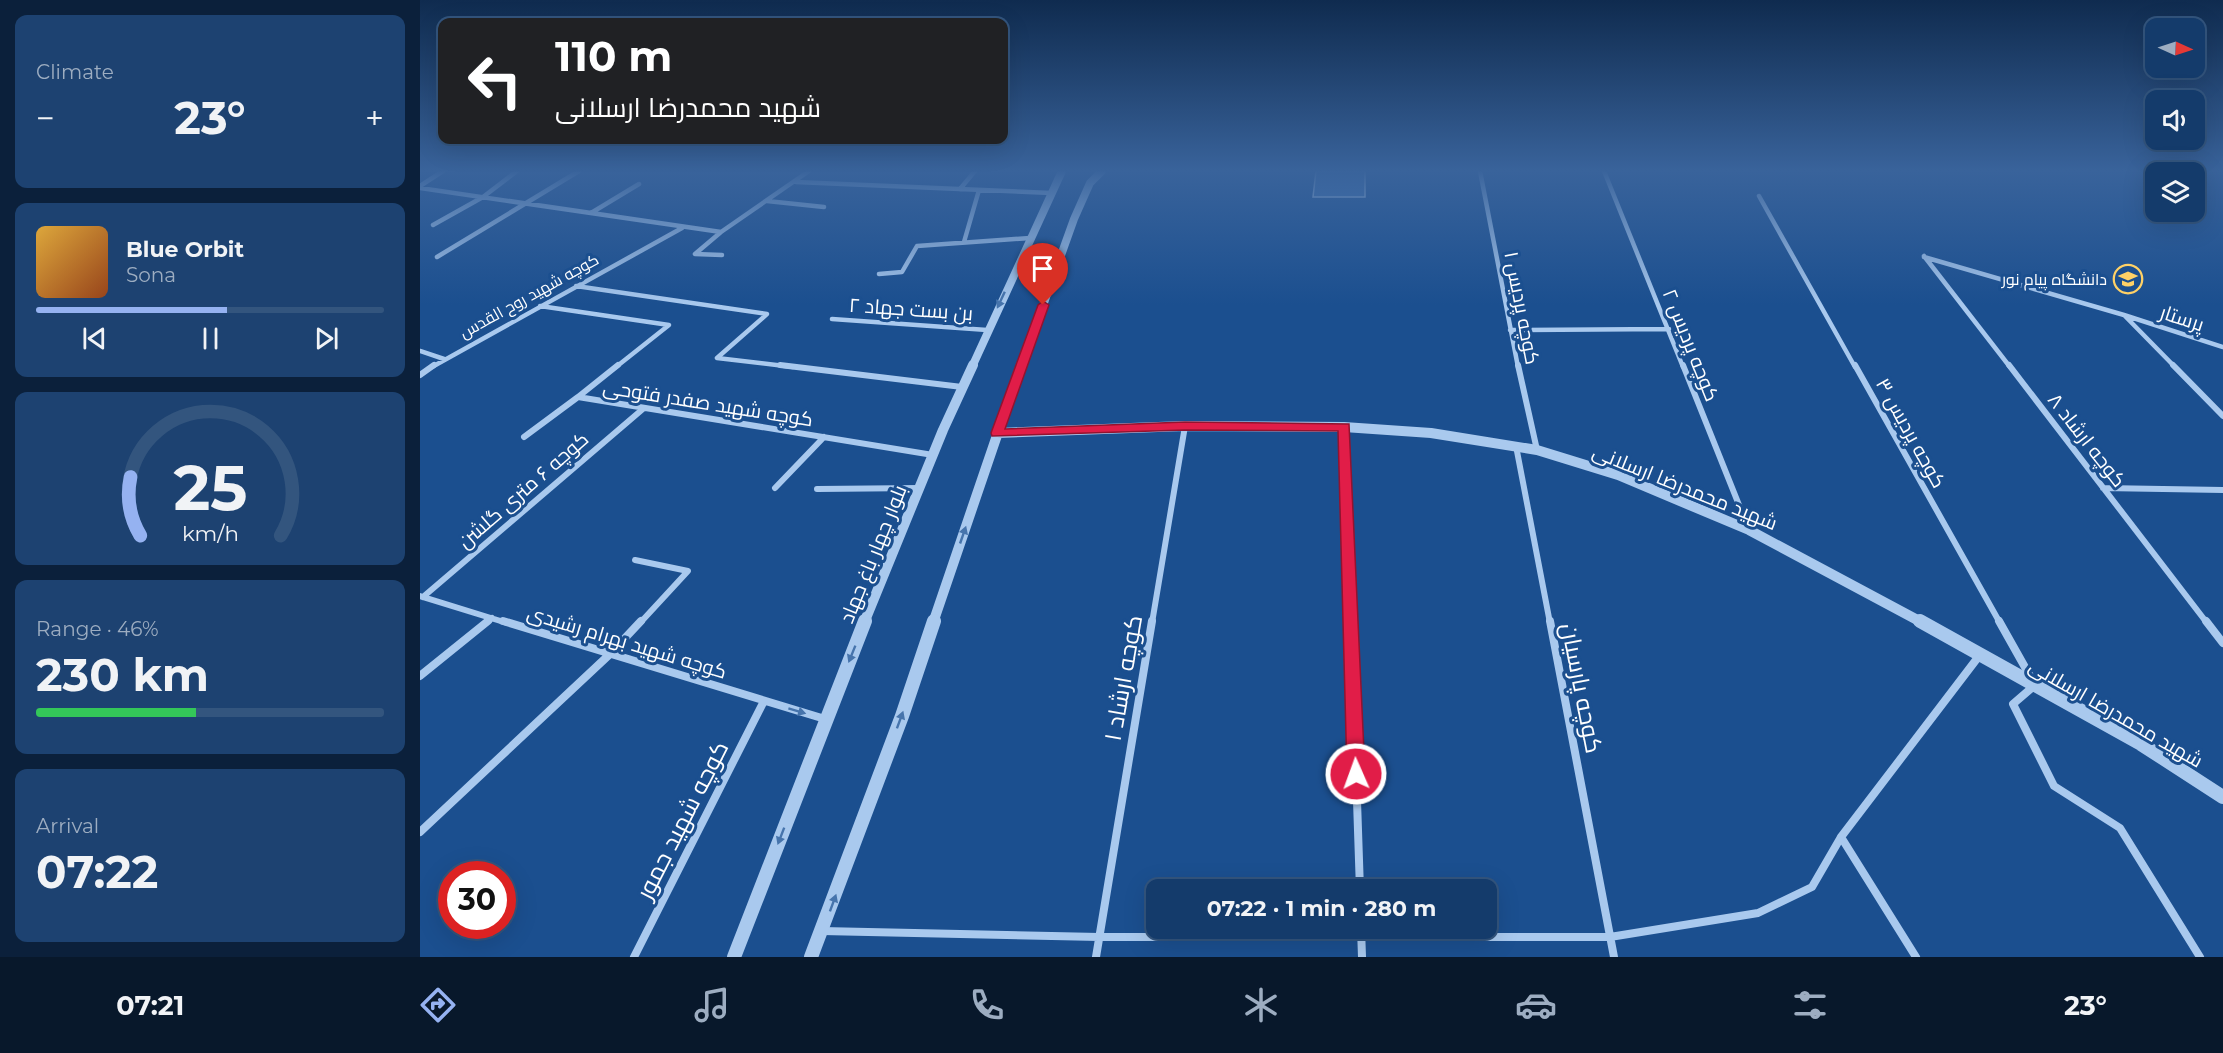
<!DOCTYPE html>
<meta charset="utf-8">
<style>
body{margin:0;font-family:Montserrat,Cairo,sans-serif;background:#1d4271;color:#f1f3f6;height:100vh;display:flex;flex-direction:column;font-size:22px;white-space:nowrap}
*{box-sizing:border-box;margin:0}
p{font-size:20px;color:#9dadc1}
.icon{flex:none;width:33px;height:33px;fill:none;stroke:currentColor;stroke-width:2;stroke-linecap:round;stroke-linejoin:round}
.map{position:relative;flex:1;overflow:hidden}
.drawer{display:flex;flex-direction:column;gap:15px;padding:15px;background:#0b203b;width:420px}
.drawer>*{flex:none}
.top-card{position:absolute;left:18px;top:18px;width:570px;height:126px;border-radius:12px;box-shadow:0 6px 24px #0002,0 0 0 2px #33557e;background:#202124;color:#fff;overflow:hidden}
.needle{width:39px;rotate:93deg}
.controls{position:absolute;left:1725px;top:18px;display:grid;gap:12px}
.controls a{display:grid;place-items:center;width:60px;height:60px;border-radius:12px;background:#143b6b;box-shadow:0 6px 24px #0002,0 0 0 2px #33557e;font-size:30px}
.speed{position:absolute;left:18px;top:861px;display:flex;gap:12px;font-size:30px;font-weight:700;text-align:center}
.speed>*{display:grid;place-content:center;width:78px;height:78px;border-radius:50%;background:#143b6b;box-shadow:0 6px 24px #0002,0 0 0 2px #33557e;line-height:1}
.speed .limit{border:9px solid #d22;background:#fff;color:#111}
.pin{position:absolute;display:grid;place-items:center;width:51px;height:51px;color:#fff;margin:-62px -26px;border-radius:50% 50% 50% 0;rotate:-45deg;box-shadow:0 0 6px #0007}
.pin .icon{rotate:45deg}
.me{position:absolute;width:66px;margin:-33px;rotate:358deg;stroke-linejoin:round;filter:drop-shadow(0 0 4px #0008)}
.turn{display:flex;align-items:center;gap:21px;height:126px;padding:0 18px;font-size:27px}
.turn .icon{width:78px;height:78px;stroke-width:2.5}
.turn b{display:block;font-size:42px;line-height:51px}
.big{font-size:45px;font-weight:700;line-height:1.1}
.drawer .card{flex:1;display:flex;flex-direction:column;justify-content:center;gap:9px;min-width:0;padding:0 21px;border-radius:12px;background:#1d4271}
.drawer .dial{align-items:center;gap:0}
.dial svg{height:156px;overflow:visible;fill:none;stroke:#33557e;stroke-width:7;stroke-linecap:round;text-anchor:middle}
.dial text{fill:#f1f3f6;stroke:none}
.song{display:flex;align-items:center;gap:18px}
.cover{width:72px;height:72px;border-radius:9px;background:linear-gradient(135deg,hsl(40 70% 55%),hsl(20 70% 35%))}
.played{height:6px;border-radius:3px;background:linear-gradient(90deg,#95b2f1 55%,#33557e 55%)}
.keys{display:flex;justify-content:space-around;direction:ltr}
.heat{display:flex;justify-content:space-between;align-items:center;font-size:33px;direction:ltr}
.charge{height:9px;border-radius:4px;background:linear-gradient(90deg,#34c759 46%,#33557e 0)}
.trip{position:absolute;left:726px;top:879px;width:351px;height:60px;border-radius:12px;background:#143b6b;box-shadow:0 6px 24px #0002,0 0 0 2px #33557e;font-weight:700;line-height:60px;text-align:center}
.dock{display:flex;height:96px;justify-content:space-around;align-items:center;background:#08182b;color:#9dadc1}
.dock .icon{width:42px;height:42px}
.dock .on{color:#95b2f1}
.dock b{font-size:27px;color:#f1f3f6}
main{display:flex;flex:1;min-height:0}
.map>svg:first-child{display:block}
.building{fill:#4478b7;stroke:#cfe3fa;stroke-width:1.5}
.lines{fill:none;stroke-linecap:round;stroke-linejoin:round}
.minor-far2{stroke:#a9c9ee;stroke-width:4.5}
.minor-far1{stroke:#a9c9ee;stroke-width:6}
.minor{stroke:#a9c9ee;stroke-width:8}
.tertiary-far2{stroke:#a9c9ee;stroke-width:8}
.tertiary-far1{stroke:#a9c9ee;stroke-width:10}
.tertiary{stroke:#a9c9ee;stroke-width:14}
.oneway{fill:#4674ac}
.route{fill:#e11d48;stroke:#92132f;stroke-width:1.5}
.labels{text-anchor:middle;dominant-baseline:central;stroke-width:6;stroke-linejoin:round;paint-order:stroke}
.far-poi-label{font-size:16px;fill:#fff;stroke:#1b4f8f;text-anchor:end}
.far-street-label{font-size:16px;fill:#fff;stroke:#1b4f8f}
.street-label{font-size:20px;fill:#fff;stroke:#1b4f8f}
.near-street-label{font-size:24px;fill:#fff;stroke:#1b4f8f}
</style>
<main>
<section class="drawer">
<div class="card"><p>Climate</p>
<div class="heat"><a>−</a><b class="big">23°</b><a>+</a></div>
</div>
<div class="card">
<div class="song"><i class="cover"></i><div><b>Blue Orbit</b><p>Sona</p></div></div>
<div class="played"></div>
<div class="keys"><svg class="icon" aria-label="previous" viewBox="0 0 24 24"><path d="M18 5L8 12l10 7zM5 5v14"/></svg><svg class="icon" aria-label="pause" viewBox="0 0 24 24"><path d="M8 5v14M16 5v14"/></svg><svg class="icon" aria-label="next" viewBox="0 0 24 24"><path d="M6 5l10 7-10 7zM19 5v14"/></svg></div>
</div>
<div class="card dial"><svg viewBox="0 0 100 80">
<path d="M14 69A42 42 0 1 1 86 69"/>
<path d="M14 69A42 42 0 0 1 9 39" stroke="#95b2f1"/>
<text x="50" y="56" font-size="32" font-weight="700">25</text>
<text x="50" y="72" font-size="11">km/h</text>
</svg></div>
<div class="card"><p>Range · 46%</p><b class="big">230 km</b><div class="charge"></div></div>
<div class="card"><p>Arrival</p><b class="big">07:22</b></div>
</section>
<div class="map">
<svg width="1803" height="957" viewBox="0 0 1803 957">
<rect width="100%" height="100%" fill="#1b4f8f"/>
<!-- building -->
<path class="building" d="M896 171H945V197H893Z"/>
<g class="lines">
<!-- minor-far2 -->
<path class="minor-far2" d="M1060 171 1098 367
M1184 171 1263 367
M376 182 632 193
M0 186 23 171
M0 188 301 232 389 171
M540 189 555 171
M1339 196 1435 367
M347 201 404 207
M171 213 219 184
M13 225 63 197 97 171
M301 232 275 254 302 255
M544 242 559 190
M1504 256 1590 367
M17 257 159 171
M1504 257 1704 315 1803 347
M459 274 482 272 497 246 610 238
M156 286 347 314 297 358 373 367
M120 306 249 325 196 367
M1705 316 1755 367
M412 319 567 330
M1090 330 1249 329
M0 351 24 359
M12 367 262 228"/>
<!-- minor-far1 -->
<path class="minor-far1" d="M198 365 158 397 513 455
M360 365 542 387
M1098 365 1117 450
M1263 365 1329 530
M1435 365 1580 623
M1589 365 1787 623
M1753 365 1803 416
M0 375 14 365
M924 427 931 623
M104 437 158 397
M1096 446 1130 623
M355 488 404 437
M1683 488 1803 490
M397 489 500 488
M215 560 268 571 220 623
M0 596 87 623
M3 597 224 408
M66 623 72 618
M732 623 765 426"/>
<!-- minor -->
<path class="minor" d="M83 621 405 719
M931 621 940 890
M1130 621 1194 957
M1579 621 1615 685 1593 704 1634 786 1700 828 1780 957
M1786 621 1803 643
M0 676 68 621
M0 832 190 654 221 621
M1421 837 1496 957
M941 928 942 957
M402 931 679 937H1190L1338 913 1392 887 1421 837 1559 656
M214 957 344 701
M676 957 732 621"/>
<!-- tertiary-far2 -->
<path class="tertiary-far2" d="M552 367 642 171
M601 367 654 219 670 183 682 171"/>
<!-- tertiary-far1 -->
<path class="tertiary-far1" d="M577 433 765 426 924 427 1011 433 1117 450 1198 475 1329 530 1503 623
M444 623 523 430 553 365
M513 623 601 365"/>
<!-- tertiary -->
<path class="tertiary" d="M1500 621 1721 744 1803 797
M314 957 445 621
M391 957 482 716 514 621"/>
</g>
<!-- one-way arrows -->
<defs><path id="oneway-solid" d="M-6-.8H1V-3.2L6.5 0L1 3.2V.8H-6Z" transform="scale(1.5)"/></defs>
<g class="oneway">
<use href="#oneway-solid" transform="translate(581 300) rotate(115)"/>
<use href="#oneway-solid" transform="translate(543 535) rotate(-71)"/>
<use href="#oneway-solid" transform="translate(432 654) rotate(112)"/>
<use href="#oneway-solid" transform="translate(377 711) rotate(17)"/>
<use href="#oneway-solid" transform="translate(480 720) rotate(-70)"/>
<use href="#oneway-solid" transform="translate(361 836) rotate(111)"/>
<use href="#oneway-solid" transform="translate(413 903) rotate(-70)"/>
</g>
<!-- sky -->
<linearGradient id="sky" x2="0" y2="1"><stop stop-color="#0f2b4f"/><stop offset="0.56" stop-color="#39639b"/><stop offset="1" stop-color="#39639b" stop-opacity="0"/></linearGradient>
<rect width="1803" height="305" fill="url(#sky)"/>
<!-- route -->
<path class="route" d="M623 301 629 305 585 429 765 422 929 424 945 774 942 780 936 782 930 780 927 774 918 431 765 430 572 436 571 433 618 305Z"/>
<!-- icons -->
<defs>
<g id="university-ring" transform="scale(1.5)"><circle r="9.5" fill="#1b4f8f" stroke="#ffd166" stroke-width="1.5"/><path d="M0-5L7-2L0 1L-7-2ZM-4 1L0 2.5L4 1V4Q0 6-4 4Z" fill="#ffd166"/></g>
</defs>
<g fill-rule="evenodd">
<use href="#university-ring" x="1708" y="279"/>
</g>
<g class="labels">
<!-- far-poi labels -->
<g class="far-poi-label">
<text x="1687" y="279">دانشگاه پیام نور</text>
</g>
<!-- far-street labels -->
<g class="far-street-label">
<text transform="translate(109 296) rotate(-29)">کوچه شهید روح القدس</text>
</g>
<!-- street labels -->
<g class="street-label">
<text transform="translate(1102 308) rotate(79)">کوچه پردیس ۱</text>
<text transform="translate(491 309) rotate(4)">بن بست جهاد ۲</text>
<text transform="translate(1762 318) rotate(18)">پرستار</text>
<text transform="translate(1271 345) rotate(68)">کوچه پردیس ۲</text>
<text transform="translate(288 403) rotate(9)">کوچه شهید صفدر فتوحی</text>
<text transform="translate(1491 433) rotate(61)">کوچه پردیس ۳</text>
<text transform="translate(1667 440) rotate(52)">کوچه ارشاد ۸</text>
<text transform="translate(1265 487) rotate(22)">شهید محمدرضا ارسلانی</text>
<text transform="translate(103 490) rotate(-41)">کوچه ۶ متری گلشن</text>
<text transform="translate(453 554) rotate(-68)">بلوار چهار باغ جهاد</text>
<text transform="translate(207 642) rotate(17)">کوچه شهید بهرام رشیدی</text>
<text transform="translate(1696 713) rotate(30)">شهید محمدرضا ارسلانی</text>
</g>
<!-- near-street labels -->
<g class="near-street-label">
<text transform="translate(703 678) rotate(-80)">کوچه ارشاد ۱</text>
<text transform="translate(1162 688) rotate(79)">کوچه پارسیان</text>
<text transform="translate(262 820) rotate(-63)">کوچه شهید جمور</text>
</g>
</g>
</svg>
<div class="controls">
<a><svg class="needle" viewBox="-14 -14 28 28"><path d="M0-13l5 13h-10z" fill="#e53935"/><path d="M0 13l5-13h-10z" fill="#9dadc1"/></svg></a>
<a><svg class="icon" aria-label="sound" viewBox="0 0 24 24"><path d="M4 9h4l5-4v14l-5-4H4zM17 9q2 3 0 6"/></svg></a>
<a><svg class="icon" aria-label="layers" viewBox="0 0 24 24"><path d="M12 4l9 5-9 5-9-5zM3 14l9 5 9-5"/></svg></a>
</div>
<div class="speed"><div class="limit">30</div></div>
<div class="pin" style="left:623px;top:305px;background:#d93025"><svg class="icon" aria-label="arrive" viewBox="0 0 24 24"><path d="M6 21V4h12l-3 4 3 4H6"/></svg></div>
<svg class="me" style="left:936px;top:774px" viewBox="-20 -20 40 40"><circle r="17" fill="#e11d48" stroke="#fff" stroke-width="3"/><path d="M0-11L8 9 0 5-8 9z" fill="#fff"/></svg>
<div class="trip">07:22 · 1 min · 280 m</div>
<div class="top-card">
<div class="turn"><svg class="icon" aria-label="left" viewBox="0 0 24 24"><path d="M17 20v-9H6M10 6l-5 5 5 5"/></svg><div><b>110 m</b>شهید محمدرضا ارسلانی</div></div>
</div>
</div>
</main>
<nav class="dock">
<b>07:21</b>
<svg class="icon on" aria-label="directions" viewBox="0 0 24 24"><path d="M12 3l9 9-9 9-9-9zM9 14v-3h6M13 9l2 2-2 2"/></svg>
<svg class="icon" aria-label="music" viewBox="0 0 24 24"><path d="M9 18V5l10-2v13"/><circle cx="6" cy="18" r="3"/><circle cx="16" cy="16" r="3"/></svg>
<svg class="icon" aria-label="phone" viewBox="0 0 24 24"><path d="M5 4h4l2 5-3 2q2 4 5 5l2-3 5 2v4C11 20 4 13 5 4z"/></svg>
<svg class="icon" aria-label="climate" viewBox="0 0 24 24"><path d="M12 3v18M4 7l16 10M4 17L20 7"/></svg>
<svg class="icon" aria-label="car" viewBox="0 0 24 24"><path d="M5 17H2v-5l4-1 3-4h7l3 4 3 1v5h-3M9 17h6M6 11h13"/><circle cx="7" cy="17" r="2"/><circle cx="17" cy="17" r="2"/></svg>
<svg class="icon" aria-label="filters" viewBox="0 0 24 24"><path d="M4 7h16M4 17h16"/><circle cx="9" cy="7" r="2"/><circle cx="15" cy="17" r="2"/></svg>
<b>23°</b>
</nav>
